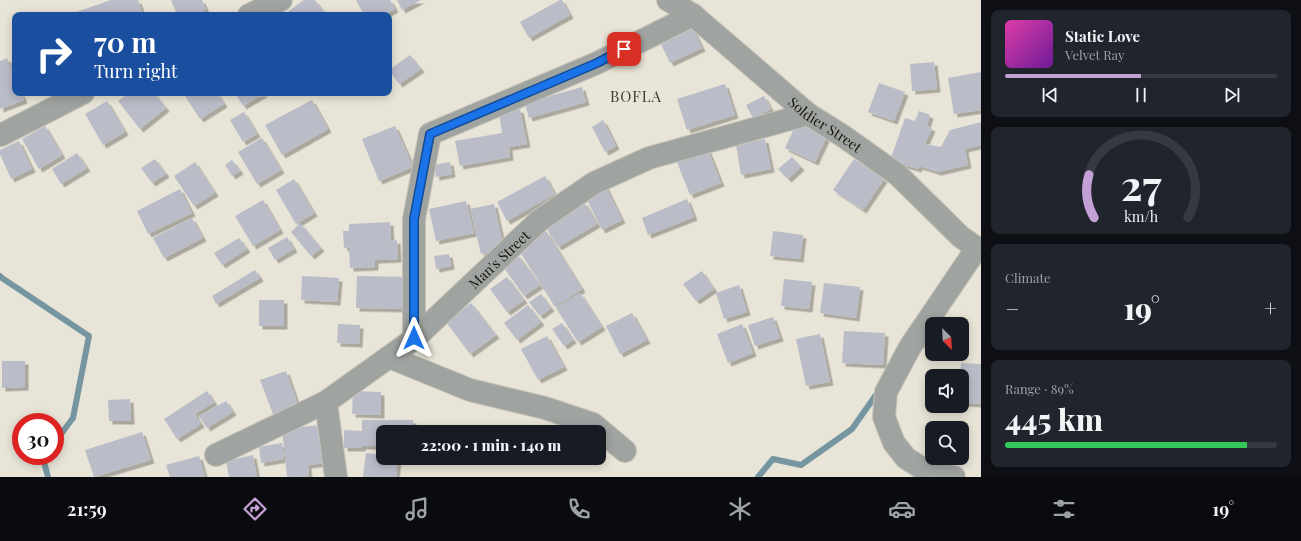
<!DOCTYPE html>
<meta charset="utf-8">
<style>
body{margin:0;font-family:"Playfair Display",serif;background:#20242c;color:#f1f3f6;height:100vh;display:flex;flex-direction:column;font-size:15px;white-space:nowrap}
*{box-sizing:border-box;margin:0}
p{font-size:13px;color:#9ea1a6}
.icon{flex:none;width:22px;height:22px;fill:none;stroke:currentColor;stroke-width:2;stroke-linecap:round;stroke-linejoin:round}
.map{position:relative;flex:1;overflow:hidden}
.side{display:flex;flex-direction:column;gap:10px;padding:10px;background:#0d0f14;width:320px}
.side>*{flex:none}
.top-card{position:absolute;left:12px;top:12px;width:380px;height:84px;border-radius:8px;box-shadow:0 2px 10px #0003;background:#1a4fa0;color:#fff;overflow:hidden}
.needle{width:26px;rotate:156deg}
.controls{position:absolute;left:925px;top:317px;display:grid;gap:8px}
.controls a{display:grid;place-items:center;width:44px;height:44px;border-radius:8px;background:#171b24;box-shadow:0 2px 10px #0003;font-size:20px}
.speed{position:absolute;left:12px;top:413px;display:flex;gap:8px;font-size:20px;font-weight:700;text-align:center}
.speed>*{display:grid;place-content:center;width:52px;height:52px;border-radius:50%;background:#171b24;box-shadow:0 2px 10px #0003;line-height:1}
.speed .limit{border:6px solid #d22;background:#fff;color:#111}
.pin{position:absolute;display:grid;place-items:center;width:34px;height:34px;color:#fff;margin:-17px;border-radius:8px;box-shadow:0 2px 6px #0006}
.me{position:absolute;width:44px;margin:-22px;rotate:0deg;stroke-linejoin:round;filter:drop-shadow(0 0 3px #0008)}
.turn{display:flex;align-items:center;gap:14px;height:84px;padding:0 16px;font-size:18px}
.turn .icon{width:52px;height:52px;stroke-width:2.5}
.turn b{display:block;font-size:28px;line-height:34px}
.big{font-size:30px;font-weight:800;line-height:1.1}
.side .card{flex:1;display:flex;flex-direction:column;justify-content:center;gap:6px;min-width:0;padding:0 14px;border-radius:8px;background:#20242c}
.side .dial{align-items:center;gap:0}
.dial svg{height:104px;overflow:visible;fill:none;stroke:#363941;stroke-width:7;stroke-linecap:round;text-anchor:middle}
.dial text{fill:#f1f3f6;stroke:none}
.song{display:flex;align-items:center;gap:12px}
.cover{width:48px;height:48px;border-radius:6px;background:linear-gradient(135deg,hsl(320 70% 55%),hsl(280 70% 35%))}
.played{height:4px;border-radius:2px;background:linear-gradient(90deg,#c3a0d5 50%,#363941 50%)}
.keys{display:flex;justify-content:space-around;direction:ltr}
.heat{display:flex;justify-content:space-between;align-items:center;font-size:22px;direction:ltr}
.charge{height:6px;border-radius:3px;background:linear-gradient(90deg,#34c759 89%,#363941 0)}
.trip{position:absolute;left:376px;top:425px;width:230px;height:40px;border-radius:8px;background:#171b24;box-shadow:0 2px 10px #0003;font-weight:800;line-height:40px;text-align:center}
.tab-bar{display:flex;height:64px;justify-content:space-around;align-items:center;background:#090b0e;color:#9ea1a6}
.tab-bar .icon{width:28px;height:28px}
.tab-bar .selected{color:#c3a0d5}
.tab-bar b{font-size:18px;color:#f1f3f6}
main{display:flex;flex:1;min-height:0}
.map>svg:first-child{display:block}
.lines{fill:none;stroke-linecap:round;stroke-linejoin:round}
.stream{stroke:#7596a0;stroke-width:6}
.building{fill:#babcc8;filter:url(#shadow)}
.minor-casing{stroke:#c6c2b7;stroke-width:24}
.minor{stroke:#a0a4a0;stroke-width:22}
.route-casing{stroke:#114b97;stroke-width:10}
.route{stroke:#1a73e8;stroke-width:7}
.labels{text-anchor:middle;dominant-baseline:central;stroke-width:4;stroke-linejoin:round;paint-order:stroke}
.street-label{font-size:14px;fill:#12110d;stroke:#e8e4d7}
.neighbourhood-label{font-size:15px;letter-spacing:1px;fill:#3f3b32;stroke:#e8e4d7}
</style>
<main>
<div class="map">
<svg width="981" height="477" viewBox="0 0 981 477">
<defs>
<filter id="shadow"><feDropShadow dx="3.5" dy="3.5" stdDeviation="0" flood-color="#0004"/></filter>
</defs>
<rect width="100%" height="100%" fill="#e8e4d7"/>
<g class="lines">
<!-- stream -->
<path class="stream" d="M0 276 2 278 89 336 73 418 55 442
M922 346 932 336
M44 456 43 458 48 477
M758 477 773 459 801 465 852 429 878 392"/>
</g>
<!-- building -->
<path class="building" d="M111 0H138L143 15H77L76 12Z
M171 0H202L206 10 194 15H177Z
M304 0H315L326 15H287L286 13Z
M356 0H390L395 9 384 15H364Z
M397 0H421L402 10Z
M560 0H562L570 15 529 38 520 22Z
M692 27 702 48 670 63 660 42Z
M410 55 421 69 399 84 389 70Z
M7 58 15 78V93H21L24 100 0 109V61Z
M934 62 937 89 912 91 910 64Z
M981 72V110L954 114 948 78Z
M879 83 905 92 894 121 868 112Z
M725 84 735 115 687 130 677 99Z
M582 87 586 102 529 118 525 103Z
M129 93H154L166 108 140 129 118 101Z
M183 93H217L224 104 200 119Z
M235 93H265L243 106Z
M764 96 771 109 753 118 746 105Z
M312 100 328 129 282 155 265 125Z
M107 101 125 132 103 145 85 114Z
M520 109 527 144 509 147 510 157 460 166 455 141 502 133 499 113Z
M919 111 930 115 927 126 932 128 925 144 941 147 950 130 981 122V145L965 149 968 165 938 172 919 166 918 169 890 161 905 118 915 121Z
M244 112 257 134 243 142 230 120Z
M603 120 616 146 605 152 592 127Z
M797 122 827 136 815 162 785 148Z
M45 126 62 155 39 169 22 139Z
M395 126 413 167 379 181 362 139Z
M262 138 281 170 257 184 238 152Z
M765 139 771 169 741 175 736 145Z
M19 141 32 169 11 179 0 154V150Z
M706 145 721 183 690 195 675 157Z
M77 153 87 168 61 184 52 169Z
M792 157 801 167 788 179 778 169Z
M155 159 166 174 152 183 141 168Z
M854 159 884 179 863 210 833 190Z
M232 160 240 171 232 176 225 165Z
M195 162 215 193 194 206 174 176Z
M450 162 452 174 436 177 434 165Z
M545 176 555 194 507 221 497 202Z
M294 179 314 213 296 224 276 190Z
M605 185 622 220 602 230 585 196Z
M180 189 192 213 148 234 137 211Z
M687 199 694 217 648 235 642 218Z
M263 200 280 230 253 246 235 216Z
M466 201 474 233 436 241 429 209Z
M584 202 597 224 558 247 545 226Z
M494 204 504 249 481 254 470 209Z
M192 218 203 238 164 258 153 238Z
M390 222 391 241 397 240 398 259 375 260V267L350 268 349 247 344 248 343 231H349V224Z
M300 223 321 248 311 256 291 232Z
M546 231 582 289 555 307 518 249Z
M773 231 803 235 800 259 770 256Z
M287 237 294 249 275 260 268 248Z
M239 238 247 249 222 265 214 253Z
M449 254 451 266 436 269 434 256Z
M517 254 540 285 524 296 502 265Z
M255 270 260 278 216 304 212 296Z
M702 271 714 289 696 301 683 284Z
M302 276 339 278 337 302 301 300Z
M357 276 411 277 410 309 356 308Z
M507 277 524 300 507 312 490 289Z
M784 279 812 282 809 309 781 306Z
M824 283 860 287 856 318 820 313Z
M739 285 747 312 724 319 716 293Z
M580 293 602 327 578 342 556 308Z
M541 294 551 308 540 316 529 302Z
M259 300H284V326H259Z
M471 303 496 335 470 354 446 322Z
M528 305 541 322 517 340 504 323Z
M632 313 647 340 620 354 606 326Z
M773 317 780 338 755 346 748 325Z
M562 323 573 340 564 346 552 329Z
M338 324 360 325 359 344 337 343Z
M742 324 753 353 728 363 717 334Z
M844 331 885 333 883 365 842 363Z
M820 334 830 382 806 386 796 339Z
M547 336 564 367 538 380 521 349Z
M2 361H25V387L2 388Z
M961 363 981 364V404L962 403V376H960Z
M286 371 299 408 274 417 260 380Z
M207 391 214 402 195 414 201 424 177 439 164 419Z
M353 391 381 392V415L352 414Z
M130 399 131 421H109L108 400Z
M226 401 233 412 207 428 199 416Z
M362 420H413V432H383V446H362V448H344V430L362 431Z
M321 425 325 463 308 465 309 476 287 477 282 429Z
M142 432 151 460 94 477 85 450Z
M282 443 284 459 261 463 259 447Z
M366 453 383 455V458H398L396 477H363Z
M253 455 257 477H229L226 461Z
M199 456 205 477H170L166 465Z"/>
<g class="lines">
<!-- minor casing -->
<g class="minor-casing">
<g id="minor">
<path id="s1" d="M668 0 693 15 808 114 843 136 898 175 961 237 981 251"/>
<path d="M249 15 281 0"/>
<path d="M1 135 83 93"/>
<path d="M414 339V219L430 134 597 63 693 15"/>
<path d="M389 357 470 390 545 408 593 424 625 451"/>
<path d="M326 402 336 477"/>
<path id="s2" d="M216 455 326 402 389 357 414 339 540 220 594 183 649 158 808 114"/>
<path d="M954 477 928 472 906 458 894 443 884 417 886 392 910 347 977 248"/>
</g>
</g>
<!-- minor -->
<use href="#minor" class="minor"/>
</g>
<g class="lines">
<!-- route casing -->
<g class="route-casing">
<path id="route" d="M414 338V219L430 134 597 63 624 49"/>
</g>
<!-- route -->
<use href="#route" class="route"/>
</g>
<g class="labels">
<!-- street labels -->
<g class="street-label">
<text stroke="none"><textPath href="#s1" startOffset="201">Soldier Street</textPath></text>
<text stroke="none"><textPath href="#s2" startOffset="347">Man's Street</textPath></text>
</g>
<!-- neighbourhood labels -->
<g class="neighbourhood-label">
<text x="636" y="96">BOFLA</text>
</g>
</g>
</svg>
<div class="controls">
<a><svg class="needle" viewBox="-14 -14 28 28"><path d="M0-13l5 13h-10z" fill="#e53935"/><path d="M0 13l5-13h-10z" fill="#9ea1a6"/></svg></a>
<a><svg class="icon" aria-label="sound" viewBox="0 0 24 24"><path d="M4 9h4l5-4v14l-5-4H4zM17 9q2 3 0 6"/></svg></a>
<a><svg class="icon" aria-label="search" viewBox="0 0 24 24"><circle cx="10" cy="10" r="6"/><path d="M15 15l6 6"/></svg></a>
</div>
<div class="speed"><div class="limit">30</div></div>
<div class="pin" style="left:624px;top:49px;background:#d93025"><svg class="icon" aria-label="arrive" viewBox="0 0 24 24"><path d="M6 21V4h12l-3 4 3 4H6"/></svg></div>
<svg class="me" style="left:414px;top:338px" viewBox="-20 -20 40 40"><path d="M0-17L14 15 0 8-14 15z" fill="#1a73e8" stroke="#fff" stroke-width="4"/></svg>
<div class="trip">22:00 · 1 min · 140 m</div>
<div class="top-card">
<div class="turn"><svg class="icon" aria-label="right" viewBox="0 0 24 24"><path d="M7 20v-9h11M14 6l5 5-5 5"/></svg><div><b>70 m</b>Turn right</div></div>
</div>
</div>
<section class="side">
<div class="card">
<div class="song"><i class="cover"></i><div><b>Static Love</b><p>Velvet Ray</p></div></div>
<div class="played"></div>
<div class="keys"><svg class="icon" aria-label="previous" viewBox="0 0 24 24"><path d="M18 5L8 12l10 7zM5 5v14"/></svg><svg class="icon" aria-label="pause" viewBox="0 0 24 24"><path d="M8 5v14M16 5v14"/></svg><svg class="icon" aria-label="next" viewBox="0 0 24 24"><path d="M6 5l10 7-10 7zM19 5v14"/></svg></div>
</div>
<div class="card dial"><svg viewBox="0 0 100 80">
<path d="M14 69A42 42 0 1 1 86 69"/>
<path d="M14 69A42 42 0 0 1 10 36" stroke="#c3a0d5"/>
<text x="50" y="56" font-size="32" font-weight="700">27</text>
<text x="50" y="72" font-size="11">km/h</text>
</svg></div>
<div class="card"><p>Climate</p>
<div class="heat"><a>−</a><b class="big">19°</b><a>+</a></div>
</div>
<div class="card"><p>Range · 89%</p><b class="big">445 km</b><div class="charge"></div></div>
</section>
</main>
<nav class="tab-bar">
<b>21:59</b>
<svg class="icon selected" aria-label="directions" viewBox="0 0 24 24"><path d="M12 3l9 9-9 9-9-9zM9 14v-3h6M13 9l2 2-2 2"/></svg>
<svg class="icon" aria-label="music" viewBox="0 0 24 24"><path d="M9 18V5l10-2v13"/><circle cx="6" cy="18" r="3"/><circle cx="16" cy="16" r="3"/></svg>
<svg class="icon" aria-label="phone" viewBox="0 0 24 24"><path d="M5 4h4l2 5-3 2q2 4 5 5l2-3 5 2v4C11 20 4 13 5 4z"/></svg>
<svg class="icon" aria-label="climate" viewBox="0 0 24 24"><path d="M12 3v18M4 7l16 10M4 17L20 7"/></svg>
<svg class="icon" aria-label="car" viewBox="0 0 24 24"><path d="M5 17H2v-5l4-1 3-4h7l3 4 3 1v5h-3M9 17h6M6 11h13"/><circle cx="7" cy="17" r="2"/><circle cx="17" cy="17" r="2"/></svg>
<svg class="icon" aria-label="filters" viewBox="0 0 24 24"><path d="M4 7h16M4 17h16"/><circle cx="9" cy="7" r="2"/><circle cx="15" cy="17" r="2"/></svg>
<b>19°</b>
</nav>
